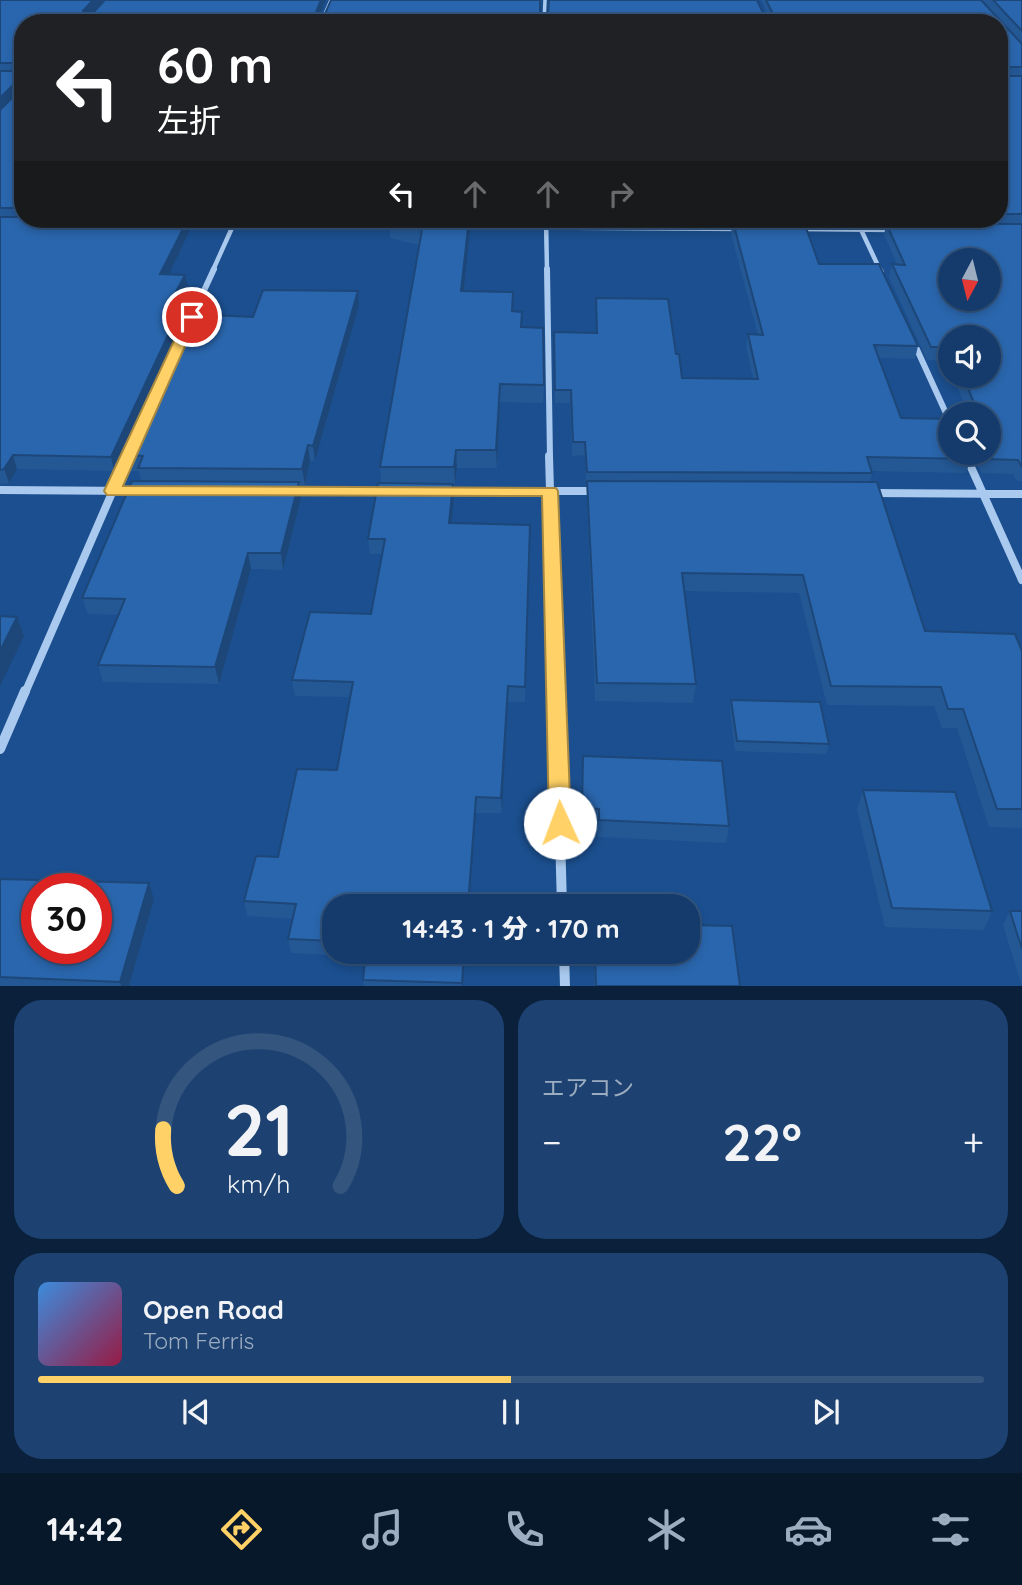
<!DOCTYPE html>
<html lang="ja">
<meta charset="utf-8">
<style>
body{margin:0;font-family:Quicksand,"Noto Sans JP",sans-serif;background:#1d4271;color:#f1f3f6;height:100vh;display:flex;flex-direction:column;font-size:26px;white-space:nowrap}
*{box-sizing:border-box;margin:0}
p{font-size:23px;color:#9dadc1}
.icon{flex:none;width:38px;height:38px;fill:none;stroke:currentColor;stroke-width:2;stroke-linecap:round;stroke-linejoin:round}
.map{position:relative;height:986px;overflow:hidden}
.panel{display:flex;flex-direction:column;gap:14px;padding:14px;background:#0b203b;flex:1}
.panel>*{flex:none}
.guide{position:absolute;left:14px;top:14px;width:994px;height:214px;border-radius:28px;box-shadow:0 4px 10px #0003,0 0 0 2px #33557e;background:#202124;color:#fff;overflow:hidden}
.needle{width:46px;rotate:187deg}
.fabs{position:absolute;left:938px;top:248px;display:grid;gap:14px}
.fabs a{display:grid;place-items:center;width:63px;height:63px;border-radius:50%;background:#143b6b;box-shadow:0 4px 10px #0003,0 0 0 2px #33557e;font-size:35px}
.speed{position:absolute;left:21px;top:873px;display:flex;gap:14px;font-size:35px;font-weight:700;text-align:center}
.speed>*{display:grid;place-content:center;width:91px;height:91px;border-radius:50%;background:#143b6b;box-shadow:0 4px 10px #0003,0 0 0 2px #33557e;line-height:1}
.speed .limit{border:10px solid #d22;background:#fff;color:#111}
.pin{position:absolute;display:grid;place-items:center;width:60px;height:60px;color:#fff;margin:-30px;border:4px solid #fff;border-radius:50%;box-shadow:0 2px 7px #0007}
.me{position:absolute;width:77px;margin:-38px;rotate:358deg;stroke-linejoin:round;filter:drop-shadow(0 0 5px #0008)}
.turn{display:flex;align-items:center;gap:24px;height:147px;padding:0 28px;font-size:32px}
.turn .icon{width:91px;height:91px;stroke-width:2.5}
.turn b{display:block;font-size:49px;line-height:60px}
.lanes{display:flex;align-items:center;height:66px;padding:0 28px;background:#0003;justify-content:center;gap:35px;direction:ltr}
.lanes .off{opacity:.35}
.big{font-size:52px;font-weight:800;line-height:1.1}
.panel .tile{flex:1;display:flex;flex-direction:column;justify-content:center;gap:10px;min-width:0;padding:0 24px;border-radius:28px;background:#1d4271}
.panel .dial{align-items:center;gap:0}
.dial svg{height:182px;overflow:visible;fill:none;stroke:#33557e;stroke-width:7;stroke-linecap:round;text-anchor:middle}
.dial text{fill:#f1f3f6;stroke:none}
.song{display:flex;align-items:center;gap:21px}
.cover{width:84px;height:84px;border-radius:10px;background:linear-gradient(135deg,hsl(210 70% 55%),hsl(340 70% 35%))}
.played{height:7px;border-radius:4px;background:linear-gradient(90deg,#ffd166 50%,#33557e 50%)}
.keys{display:flex;justify-content:space-around;direction:ltr}
.heat{display:flex;justify-content:space-between;align-items:center;font-size:38px;direction:ltr}
.panel .tiles{flex:1;display:grid;gap:14px;grid-template-columns:1fr 1fr}
.tile:last-child{grid-column:span 2}
.trip{position:absolute;left:322px;top:894px;width:378px;height:70px;border-radius:28px;background:#143b6b;box-shadow:0 4px 10px #0003,0 0 0 2px #33557e;font-weight:800;line-height:70px;text-align:center}
.dock{display:flex;height:112px;justify-content:space-around;align-items:center;background:#08182b;color:#9dadc1}
.dock .icon{width:49px;height:49px}
.dock .on{color:#ffd166}
.dock b{font-size:32px;color:#f1f3f6}
.map>svg:first-child{display:block}
.lines{fill:none;stroke-linecap:round;stroke-linejoin:round}
.street-far4{stroke:#a9c9ee;stroke-width:3.5}
.street-far3{stroke:#a9c9ee;stroke-width:4.5}
.street-far2{stroke:#a9c9ee;stroke-width:6}
.street-far1{stroke:#a9c9ee;stroke-width:8}
.street{stroke:#a9c9ee;stroke-width:10}
.wall{fill:#245895}
.shaded-wall{fill:#1d4779}
.building{fill:#2a66ad;stroke:#1d4779;stroke-width:2;fill-rule:evenodd}
.route{fill:#ffd166;stroke:#a68842;stroke-width:2}
</style>
<div class="map">
<svg width="1022" height="987" viewBox="0 0 1022 987">
<rect width="100%" height="100%" fill="#1b4f8f"/>
<g class="lines">
<!-- street-far4 -->
<path class="street-far4" d="M321 23 331 0
M544 23 545 0"/>
<!-- street-far3 -->
<path class="street-far3" d="M546 219 547 270
M856 219 880 270
M183 225 398 227
M463 227 741 229
M799 229 892 230
M213 270 236 219"/>
<!-- street-far2 -->
<path class="street-far2" d="M547 269 550 458
M879 269 881 272
M189 323 214 269
M914 343 950 422
M965 453 967 458
M128 458 129 455"/>
<!-- street-far1 -->
<path class="street-far1" d="M549 456 556 693
M966 456 1022 580
M0 490 136 491
M291 491H384
M445 491H594
M872 493 1022 494
M25 693 128 456"/>
<!-- street -->
<path class="street" d="M556 691 562 906
M0 749 25 691
M564 952 565 987"/>
</g>
<!-- wall -->
<path class="wall" d="M0 0H104L88 17 105 0H326L319 17 540 14 543 18 764 15 769 17 761 0H981L1022 44 982 0H1022V481H1017L1013 474 981 473 972 453H989V415H969L953 376H989L950 338V369L947 360H927L889 277 892 264H897L884 235 886 225H879L877 219H999V23H23V219H196L195 221 189 220 190 230 169 274 188 287 173 316H177L180 329 114 471 17 469 9 483 0 484Z
M390 219H471V222H470V232L464 291 513 311 522 327 544 385 543 403 500 402 497 468H457L455 485H453L454 498 451 523 530 525 525 702H508L502 813H476L334 906V952H466L463 986H364L363 980 366 957 291 953 288 939 293 919 247 916 244 901 278 857 337 770 350 697 295 696 292 680 371 614 382 554H370L368 539 381 483 380 467 419 245 390 238 389 222Z
M727 219H799V222L819 264 918 346 915 359 879 358 901 418 971 459 966 473 871 471 872 473 870 482 925 631 1022 651V828L989 827 957 728H942L934 706 827 705 799 593 684 591 696 684 693 703 595 701 587 499V486H586L585 455 572 456 570 403H555L554 332 596 333V298L676 354 682 378H753L746 347 748 334 758 335 731 234 732 224H729Z
M358 291 359 305 315 461H310L305 485H299L301 498 283 570 251 569 219 684 103 682 98 665 118 615 88 614 82 598 141 481 139 471H129L124 455 253 317Z
M731 700 829 744 826 754 735 751 730 710Z
M583 756 729 826 726 843 598 837 597 826 581 825Z
M863 790 992 911 984 930 885 927 857 810Z
M0 879 149 883 154 899 129 986H0Z
M1010 911H1022V986L1003 925Z
M630 952H688L740 986H594L595 953 630 954Z"/>
<!-- shaded-wall -->
<path class="shaded-wall" d="M93 0H104L85 20V23L83 11Z
M321 0H326L317 21 316 12Z
M18 80 20 91 0 112V98Z
M188 219 190 230 163 287 160 274Z
M469 219 470 232 462 308 461 291Z
M185 275 188 287 166 328 163 315Z
M358 291 359 305 315 461 313 446Z
M177 316 180 329 114 471 111 457Z
M500 384V402L497 468 496 450Z
M308 445 310 461 305 485 302 469Z
M456 450 457 468 455 485 454 467Z
M13 455 17 469 9 483 4 469Z
M299 482 301 498 283 570 281 553Z
M453 484 454 498 450 538 449 523Z
M248 553 251 569 219 684 215 667Z
M17 617 24 636 0 686V651Z
M508 686V702L502 813 501 798Z
M476 797V813L469 906H468Z
M149 883 154 899 129 986H121L120 982Z
M464 952H466L463 986H462Z"/>
<!-- building -->
<path class="building" d="M0 0H93L83 11V17H89L105 0H321L316 12 318 17 324 16 331 0H540V13L543 18 548 14 549 0H757L764 15 769 18 772 12 766 0H981L1022 44V67H1001L999 70V23H23V64L21 63H0Z
M993 0H1022V31Z
M23 69V81L18 80 0 98V71H21Z
M999 74 1001 76H1022V214H999Z
M23 87V208H0V110Z
M0 217H23V219H188L160 274 185 275 163 315 177 316 111 457 13 455 4 469 0 470Z
M390 219H469L461 291 513 292 512 311 522 312 521 327 543 328 544 385 500 384 496 450H456L454 467H380L422 230 389 222Z
M733 222H804L819 264H879L918 346 874 345 901 418 950 419V453H968L971 459 867 457 872 473 587 472 585 442H573L571 390H555L554 332 597 333 596 298 668 299 676 354H679L682 378 758 379 748 334 763 335Z
M886 223 1022 224V467L1018 460 985 459 983 453H989V415H979L963 376H989V338H950V347H931L892 264 905 265ZM950 261H989V299H950Z
M263 290 358 291 313 446 308 445 302 469 138 468 143 456 124 455 189 314 253 317Z
M132 481 299 482 281 553H248L215 667 98 665 125 599 82 598Z
M587 481 877 482 925 631 1015 634 1022 651V809H997L963 709H948L941 687 831 686 803 575 682 573 696 684 597 683Z
M378 483 453 484 449 523 530 525 525 687 508 686 501 798 476 797 468 906H334V941L288 939 296 904 244 901 256 856 278 857 297 769 337 770 353 682 292 680 310 612 371 614 385 539H368Z
M0 616 17 617 0 651Z
M731 700 820 702 829 744 737 741Z
M583 756 722 761 729 826 599 820V809L582 808Z
M863 790 955 792 992 911 892 908Z
M0 879 149 883 120 982 0 977ZM37 889H96V948H37Z
M1010 911H1022V949Z
M688 925 732 926 740 986H596L595 953 633 954V952H688Z
M366 952H464L462 983 363 980Z"/>
<!-- route -->
<path class="route" d="M192 313 198 317 123 486 556 488 558 491 571 823 567 830 560 832 552 830 549 823 542 496 107 495 104 491 185 317Z"/>
</svg>
<div class="fabs">
<a><svg class="needle" viewBox="-14 -14 28 28"><path d="M0-13l5 13h-10z" fill="#e53935"/><path d="M0 13l5-13h-10z" fill="#9dadc1"/></svg></a>
<a><svg class="icon" aria-label="sound" viewBox="0 0 24 24"><path d="M4 9h4l5-4v14l-5-4H4zM17 9q2 3 0 6"/></svg></a>
<a><svg class="icon" aria-label="search" viewBox="0 0 24 24"><circle cx="10" cy="10" r="6"/><path d="M15 15l6 6"/></svg></a>
</div>
<div class="speed"><div class="limit">30</div></div>
<div class="pin" style="left:192px;top:317px;background:#d93025"><svg class="icon" aria-label="arrive" viewBox="0 0 24 24"><path d="M6 21V4h12l-3 4 3 4H6"/></svg></div>
<svg class="me" style="left:560px;top:823px" viewBox="-20 -20 40 40"><circle r="19" fill="#fff"/><path d="M0-13L10 11 0 6-10 11z" fill="#ffd166"/></svg>
<div class="trip">14:43 · 1 分 · 170 m</div>
<div class="guide">
<div class="turn"><svg class="icon" aria-label="left" viewBox="0 0 24 24"><path d="M17 20v-9H6M10 6l-5 5 5 5"/></svg><div><b>60 m</b>左折</div></div>
<div class="lanes"><svg class="icon" aria-label="left" viewBox="0 0 24 24"><path d="M17 20v-9H6M10 6l-5 5 5 5"/></svg><svg class="icon off" aria-label="ahead" viewBox="0 0 24 24"><path d="M12 20V5M6 11l6-6 6 6"/></svg><svg class="icon off" aria-label="ahead" viewBox="0 0 24 24"><path d="M12 20V5M6 11l6-6 6 6"/></svg><svg class="icon off" aria-label="right" viewBox="0 0 24 24"><path d="M7 20v-9h11M14 6l5 5-5 5"/></svg></div>
</div>
</div>
<section class="panel">
<div class="tiles">
<div class="tile dial"><svg viewBox="0 0 100 80">
<path d="M14 69A42 42 0 1 1 86 69"/>
<path d="M14 69A42 42 0 0 1 8 44" stroke="#ffd166"/>
<text x="50" y="56" font-size="32" font-weight="700">21</text>
<text x="50" y="72" font-size="11">km/h</text>
</svg></div>
<div class="tile"><p>エアコン</p>
<div class="heat"><a>−</a><b class="big">22°</b><a>+</a></div>
</div>
<div class="tile">
<div class="song"><i class="cover"></i><div><b>Open Road</b><p>Tom Ferris</p></div></div>
<div class="played"></div>
<div class="keys"><svg class="icon" aria-label="previous" viewBox="0 0 24 24"><path d="M18 5L8 12l10 7zM5 5v14"/></svg><svg class="icon" aria-label="pause" viewBox="0 0 24 24"><path d="M8 5v14M16 5v14"/></svg><svg class="icon" aria-label="next" viewBox="0 0 24 24"><path d="M6 5l10 7-10 7zM19 5v14"/></svg></div>
</div>
</div>
</section>
<nav class="dock">
<b>14:42</b>
<svg class="icon on" aria-label="directions" viewBox="0 0 24 24"><path d="M12 3l9 9-9 9-9-9zM9 14v-3h6M13 9l2 2-2 2"/></svg>
<svg class="icon" aria-label="music" viewBox="0 0 24 24"><path d="M9 18V5l10-2v13"/><circle cx="6" cy="18" r="3"/><circle cx="16" cy="16" r="3"/></svg>
<svg class="icon" aria-label="phone" viewBox="0 0 24 24"><path d="M5 4h4l2 5-3 2q2 4 5 5l2-3 5 2v4C11 20 4 13 5 4z"/></svg>
<svg class="icon" aria-label="climate" viewBox="0 0 24 24"><path d="M12 3v18M4 7l16 10M4 17L20 7"/></svg>
<svg class="icon" aria-label="car" viewBox="0 0 24 24"><path d="M5 17H2v-5l4-1 3-4h7l3 4 3 1v5h-3M9 17h6M6 11h13"/><circle cx="7" cy="17" r="2"/><circle cx="17" cy="17" r="2"/></svg>
<svg class="icon" aria-label="filters" viewBox="0 0 24 24"><path d="M4 7h16M4 17h16"/><circle cx="9" cy="7" r="2"/><circle cx="15" cy="17" r="2"/></svg>
</nav>
